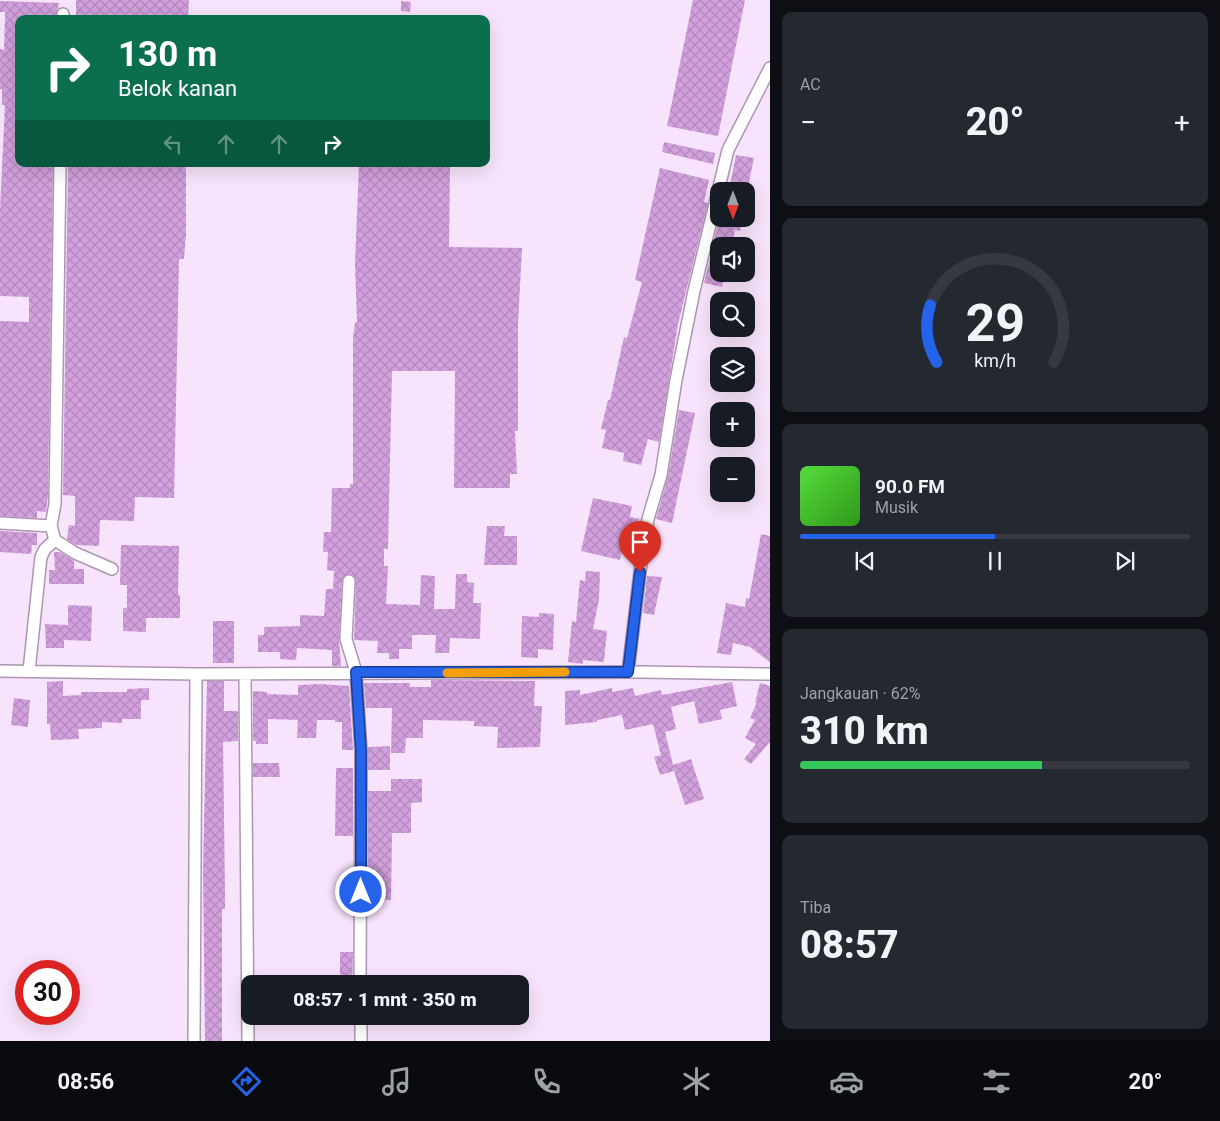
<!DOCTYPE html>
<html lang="id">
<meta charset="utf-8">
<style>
body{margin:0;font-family:Roboto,sans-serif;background:#242831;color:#f1f3f6;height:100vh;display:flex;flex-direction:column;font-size:19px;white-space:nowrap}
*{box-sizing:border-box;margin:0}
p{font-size:16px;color:#9ea1a6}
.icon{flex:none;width:28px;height:28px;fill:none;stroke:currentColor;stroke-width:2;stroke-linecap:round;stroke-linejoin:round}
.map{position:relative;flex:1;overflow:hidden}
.side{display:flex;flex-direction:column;gap:12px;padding:12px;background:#0d0f14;width:450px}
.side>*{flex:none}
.hud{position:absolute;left:15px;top:15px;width:475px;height:152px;border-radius:10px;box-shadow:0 5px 20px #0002;background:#0b6e4f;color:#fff;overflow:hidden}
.needle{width:32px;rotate:180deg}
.tools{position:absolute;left:710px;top:182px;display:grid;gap:10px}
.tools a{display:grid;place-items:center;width:45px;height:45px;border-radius:10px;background:#171b24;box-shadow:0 5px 20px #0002;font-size:25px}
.speed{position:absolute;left:15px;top:960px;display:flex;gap:10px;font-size:25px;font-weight:700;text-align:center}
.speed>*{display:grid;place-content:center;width:65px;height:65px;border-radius:50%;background:#171b24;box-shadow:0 5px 20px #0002;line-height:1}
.speed .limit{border:8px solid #d22;background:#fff;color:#111}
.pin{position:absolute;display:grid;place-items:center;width:42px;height:42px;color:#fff;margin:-51px -21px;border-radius:50% 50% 50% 0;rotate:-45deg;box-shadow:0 0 5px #0007}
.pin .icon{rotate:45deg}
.me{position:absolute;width:55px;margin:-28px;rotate:0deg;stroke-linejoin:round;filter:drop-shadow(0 0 4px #0008)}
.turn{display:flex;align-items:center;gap:18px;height:105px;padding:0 20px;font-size:22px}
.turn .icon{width:65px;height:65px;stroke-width:2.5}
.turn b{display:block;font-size:35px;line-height:42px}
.lanes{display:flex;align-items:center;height:48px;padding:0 20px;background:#0003;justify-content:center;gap:25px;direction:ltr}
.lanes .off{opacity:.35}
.big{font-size:38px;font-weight:800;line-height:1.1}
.side .card{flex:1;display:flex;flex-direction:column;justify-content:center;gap:8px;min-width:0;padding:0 18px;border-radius:10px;background:#242831}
.side .dial{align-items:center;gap:0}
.dial svg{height:130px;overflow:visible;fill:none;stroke:#363941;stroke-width:7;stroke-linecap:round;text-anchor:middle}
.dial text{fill:#f1f3f6;stroke:none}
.song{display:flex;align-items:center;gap:15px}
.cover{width:60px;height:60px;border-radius:8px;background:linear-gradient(135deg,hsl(110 70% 55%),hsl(110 70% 35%))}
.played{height:5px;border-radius:2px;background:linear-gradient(90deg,#2563eb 50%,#363941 50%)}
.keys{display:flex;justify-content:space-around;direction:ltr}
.heat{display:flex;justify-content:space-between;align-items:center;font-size:28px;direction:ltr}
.charge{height:8px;border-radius:4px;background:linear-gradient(90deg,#34c759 62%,#363941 0)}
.trip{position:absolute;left:241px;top:975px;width:288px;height:50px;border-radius:10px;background:#171b24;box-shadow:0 5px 20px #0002;font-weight:800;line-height:50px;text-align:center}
.dock{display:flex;height:80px;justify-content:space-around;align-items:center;background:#090b0e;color:#9ea1a6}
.dock .icon{width:35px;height:35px}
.dock .active{color:#2563eb}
.dock b{font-size:22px;color:#f1f3f6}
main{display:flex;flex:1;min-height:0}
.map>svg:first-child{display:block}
.building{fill:url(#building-cross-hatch)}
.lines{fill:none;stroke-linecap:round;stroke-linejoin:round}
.minor-casing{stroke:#ad96b2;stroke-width:14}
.minor{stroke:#fff;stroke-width:11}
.route-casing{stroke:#184099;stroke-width:12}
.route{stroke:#2563eb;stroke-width:9}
.slow{stroke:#f59e0b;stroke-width:9}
</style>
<main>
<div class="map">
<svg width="770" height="1041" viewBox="0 0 770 1041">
<defs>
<pattern id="building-cross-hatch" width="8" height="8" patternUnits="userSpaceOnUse" patternTransform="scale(1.25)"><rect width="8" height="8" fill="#d2a0dd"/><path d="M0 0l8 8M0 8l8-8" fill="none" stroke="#b489bd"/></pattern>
</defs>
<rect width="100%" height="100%" fill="#f7e3fb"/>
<!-- building -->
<path class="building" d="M76 0H189L188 19H76Z
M693 0H745L718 136 667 126Z
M0 1 59 3 56 18 19 17V164H53L48 495 46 512 37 511V518L0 516V321L29 322V297L0 296V210L5 105H2V89H0V49L4 50 5 17V12H0Z
M401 1 411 2 410 12 401 11Z
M664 142 715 153 713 164 662 152Z
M736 155 754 158 747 191H729Z
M68 164H186V235L184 259H179L174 498 135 497 134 521 100 520 99 546 76 545 67 539 69 525 75 526V496L63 495Z
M359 164 450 166 449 247 522 248 518 324V431H515L517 474H510V488H454L455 371H392L388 549H384V566H388L386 604 420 605 421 575 435 576 434 609H455L456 574H467V582L474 583 473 603H481L480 639 450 638 449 653H435L436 635H412V649H399V659H389V653H377L378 641 354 640 356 581 353 575 349 574 343 577 342 581 339 639 341 666H332V650L297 648 296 660 280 659V652H258V635H264V627L300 626V615L324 616 326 589H333L334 571 327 570 328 552H323L324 532H331L332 488H350V484H353V339L355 322 357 323 355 263Z
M660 168 709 180 704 202 708 203 678 324 659 442 648 439 641 465 623 461 624 453 602 448 606 430 601 429 608 400H610L624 337 627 338 642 282 635 280Z
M719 219H742L740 231 735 230 732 244 730 246H719V274H725L722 287 704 283Z
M679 410 695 413 672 523 656 519 668 476Z
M593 498 632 506 630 517 639 519 635 533 627 531 620 560 581 551Z
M487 526H505L504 536H517V565H484Z
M0 531 37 533V545H32L31 554 0 552Z
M761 534 770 536V662L750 647 733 643 731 655 717 653 726 603 745 607 746 598 749 599Z
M121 545 179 546 178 595H180V618H146V632L123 631V608H127V585H120Z
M54 552H60L74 561V569H84V584H49V570H55Z
M586 571 600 572 599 599 593 629 607 631 604 662 583 660V664L568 662 572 621 576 622 580 580 585 581Z
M647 576 662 577 654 615 643 613Z
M68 605 92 606 91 641 64 640V648H46L45 624 68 625Z
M539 613 554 614 553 650 538 649V658L521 657 522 616 539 617Z
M213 621H234V663H213Z
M431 680 535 681 534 706H542L540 747 497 748 498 727 474 726V721L423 720V738H406L405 753H391L392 708H366L364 683H410V687H431Z
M63 681V696L81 695V692H127V689L149 688V700H141V719H122V723L102 722V728L78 729 79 739 51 740 50 724H47V682Z
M207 681H224V711H238V741L223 742 225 890V909H222V1041H205L203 874Z
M732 682 737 706 720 710 722 719 699 724 694 701 671 707 676 729 665 732 673 765 691 759 704 799 685 805 674 771 660 775 654 757 661 755 653 724 625 730 622 715 597 720V722L565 725V691L580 690V695L612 688V692L633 688 635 696 661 690 662 695Z
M760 683 770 686V742L751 764 744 759 756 744 745 738 755 720 750 718 757 702 755 703Z
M320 684 349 686 353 750H342V722H335V720H317L316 738H297L298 720 268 719V744H256V741H253V691L267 692V694L298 695V685Z
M14 698 30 700 28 727 11 725Z
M390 746V770H368V747Z
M253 763H279L280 777H253Z
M336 768H353V836H335Z
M391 779H422V802L411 803V833H392L391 900H368V791H391Z
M340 952H353L352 984H337V975H340Z"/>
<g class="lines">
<!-- minor casing -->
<g class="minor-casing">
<path id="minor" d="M63 19V14
M0 523 51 526
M55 540 75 553 112 569
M349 581 346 639 356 672 361 751 360 984
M0 671 196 674 640 672 770 674
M29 671 41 557 45 549 55 540 51 526 55 504 60 164
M628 672 642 555 648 519 661 475 676 380 694 291 728 150 770 68
M245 674 248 1041
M361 1016V1041
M194 1041 196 674"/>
</g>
<!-- minor -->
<use href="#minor" class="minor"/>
</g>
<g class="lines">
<!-- route casing -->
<g class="route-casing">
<path id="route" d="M361 892V751L356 672H628L640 572"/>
</g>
<!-- route -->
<use href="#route" class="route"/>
<!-- slow -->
<path class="slow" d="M447 673 565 672"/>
</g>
</svg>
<div class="tools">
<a><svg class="needle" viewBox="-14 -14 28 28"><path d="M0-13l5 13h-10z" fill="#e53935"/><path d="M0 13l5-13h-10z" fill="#9ea1a6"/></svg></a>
<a><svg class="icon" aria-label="sound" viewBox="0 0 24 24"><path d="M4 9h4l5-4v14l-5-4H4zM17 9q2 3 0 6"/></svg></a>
<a><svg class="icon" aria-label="search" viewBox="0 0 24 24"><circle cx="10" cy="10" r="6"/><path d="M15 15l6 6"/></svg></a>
<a><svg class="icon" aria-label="layers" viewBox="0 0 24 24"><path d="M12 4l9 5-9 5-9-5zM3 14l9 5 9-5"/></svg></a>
<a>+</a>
<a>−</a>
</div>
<div class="speed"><div class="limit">30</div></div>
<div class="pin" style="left:640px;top:572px;background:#d93025"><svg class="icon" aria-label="arrive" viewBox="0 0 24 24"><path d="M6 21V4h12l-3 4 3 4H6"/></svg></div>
<svg class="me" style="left:361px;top:892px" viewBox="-20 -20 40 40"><circle r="17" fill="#2563eb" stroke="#fff" stroke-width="3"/><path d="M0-11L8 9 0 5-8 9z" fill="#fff"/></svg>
<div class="trip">08:57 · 1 mnt · 350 m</div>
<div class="hud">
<div class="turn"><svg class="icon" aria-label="right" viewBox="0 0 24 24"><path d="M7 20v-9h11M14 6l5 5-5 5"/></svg><div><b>130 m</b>Belok kanan</div></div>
<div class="lanes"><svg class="icon off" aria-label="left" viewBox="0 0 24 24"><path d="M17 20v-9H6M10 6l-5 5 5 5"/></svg><svg class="icon off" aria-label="ahead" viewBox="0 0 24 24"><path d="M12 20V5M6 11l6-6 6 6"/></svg><svg class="icon off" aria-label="ahead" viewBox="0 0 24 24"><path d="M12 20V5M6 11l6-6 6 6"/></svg><svg class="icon" aria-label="right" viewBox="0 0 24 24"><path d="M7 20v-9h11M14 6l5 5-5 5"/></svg></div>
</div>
</div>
<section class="side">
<div class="card"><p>AC</p>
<div class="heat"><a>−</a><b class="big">20°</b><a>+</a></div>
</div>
<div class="card dial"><svg viewBox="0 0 100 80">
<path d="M14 69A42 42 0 1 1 86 69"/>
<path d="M14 69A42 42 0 0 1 10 34" stroke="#2563eb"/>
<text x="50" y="56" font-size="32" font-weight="700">29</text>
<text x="50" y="72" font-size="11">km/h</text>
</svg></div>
<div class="card">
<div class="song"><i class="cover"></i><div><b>90.0 FM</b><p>Musik</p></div></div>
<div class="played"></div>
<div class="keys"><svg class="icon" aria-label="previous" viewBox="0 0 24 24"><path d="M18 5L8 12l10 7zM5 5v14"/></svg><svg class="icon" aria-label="pause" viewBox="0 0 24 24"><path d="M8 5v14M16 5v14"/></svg><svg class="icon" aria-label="next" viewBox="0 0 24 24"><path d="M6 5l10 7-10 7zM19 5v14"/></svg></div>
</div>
<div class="card"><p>Jangkauan · 62%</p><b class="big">310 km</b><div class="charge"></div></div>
<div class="card"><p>Tiba</p><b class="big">08:57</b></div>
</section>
</main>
<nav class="dock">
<b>08:56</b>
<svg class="icon active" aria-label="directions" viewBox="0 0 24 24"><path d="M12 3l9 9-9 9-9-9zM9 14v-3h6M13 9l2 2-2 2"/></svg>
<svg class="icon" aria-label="music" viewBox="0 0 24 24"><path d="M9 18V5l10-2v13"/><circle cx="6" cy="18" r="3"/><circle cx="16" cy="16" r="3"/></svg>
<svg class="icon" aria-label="phone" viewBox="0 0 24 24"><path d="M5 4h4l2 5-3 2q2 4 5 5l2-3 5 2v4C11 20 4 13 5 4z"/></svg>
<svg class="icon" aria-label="climate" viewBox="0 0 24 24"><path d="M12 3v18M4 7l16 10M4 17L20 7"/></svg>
<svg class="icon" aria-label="car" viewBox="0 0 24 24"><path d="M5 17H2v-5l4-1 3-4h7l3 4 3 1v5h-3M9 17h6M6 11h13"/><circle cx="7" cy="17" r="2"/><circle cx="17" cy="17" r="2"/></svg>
<svg class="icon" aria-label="filters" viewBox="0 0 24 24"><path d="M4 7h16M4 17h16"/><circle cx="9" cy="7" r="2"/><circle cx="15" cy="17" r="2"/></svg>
<b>20°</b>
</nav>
